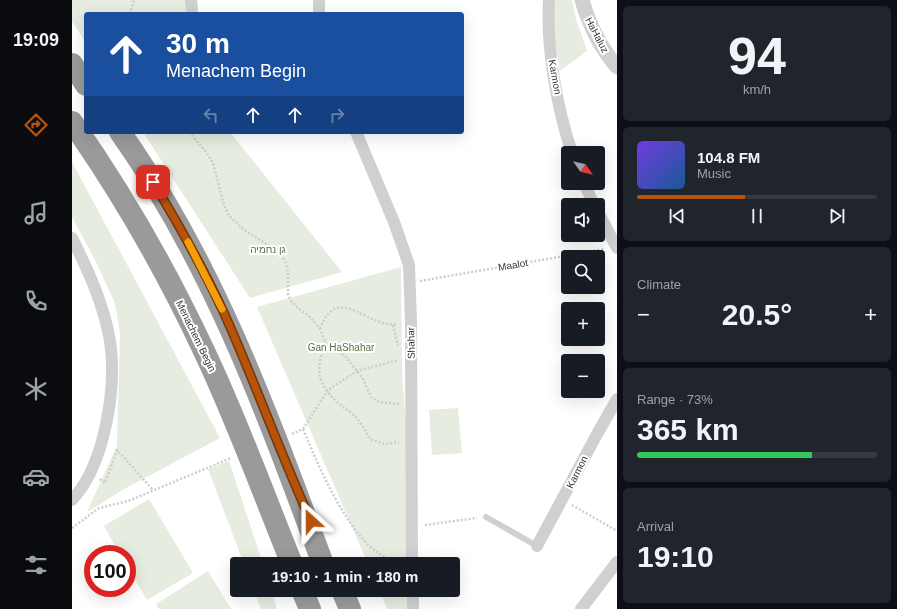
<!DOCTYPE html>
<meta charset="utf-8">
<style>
body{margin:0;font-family:Helvetica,"Noto Sans Hebrew",sans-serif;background:#20242c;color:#f1f3f6;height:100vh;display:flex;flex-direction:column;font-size:15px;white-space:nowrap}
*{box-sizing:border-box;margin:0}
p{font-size:13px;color:#9ea1a6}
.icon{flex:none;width:22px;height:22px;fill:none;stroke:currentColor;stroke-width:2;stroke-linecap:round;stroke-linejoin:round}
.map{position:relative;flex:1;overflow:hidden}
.drawer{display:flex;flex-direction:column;gap:6px;padding:6px;background:#0d0f14;width:280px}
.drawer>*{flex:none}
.banner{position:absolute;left:12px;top:12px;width:380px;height:122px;border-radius:4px;box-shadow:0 4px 16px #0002;background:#1a4fa0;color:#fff;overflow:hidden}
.needle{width:26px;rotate:124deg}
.controls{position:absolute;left:489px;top:146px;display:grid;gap:8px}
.controls a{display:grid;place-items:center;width:44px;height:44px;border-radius:4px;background:#171b24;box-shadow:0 4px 16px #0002;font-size:20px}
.speed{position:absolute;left:12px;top:545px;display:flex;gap:8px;font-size:20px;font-weight:700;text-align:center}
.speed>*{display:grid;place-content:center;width:52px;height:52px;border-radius:50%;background:#171b24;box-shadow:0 4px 16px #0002;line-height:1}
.speed .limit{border:6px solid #d22;background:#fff;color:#111}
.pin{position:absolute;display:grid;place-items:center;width:34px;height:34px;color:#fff;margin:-17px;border-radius:8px;box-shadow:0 2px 6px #0006}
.me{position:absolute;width:44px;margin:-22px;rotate:336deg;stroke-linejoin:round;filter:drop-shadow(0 0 3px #0008)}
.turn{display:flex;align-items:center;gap:14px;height:84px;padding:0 16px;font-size:18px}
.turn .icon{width:52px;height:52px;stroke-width:2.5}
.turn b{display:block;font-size:28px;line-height:34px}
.lanes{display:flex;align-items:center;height:38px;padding:0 16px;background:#0003;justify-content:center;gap:20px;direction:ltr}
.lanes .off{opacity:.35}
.big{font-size:30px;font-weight:700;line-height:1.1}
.drawer .widget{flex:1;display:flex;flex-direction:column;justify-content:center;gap:6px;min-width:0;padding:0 14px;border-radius:6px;background:#20242c}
.drawer .dial{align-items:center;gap:0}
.dial b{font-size:52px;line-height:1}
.song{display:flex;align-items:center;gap:12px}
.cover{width:48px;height:48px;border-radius:6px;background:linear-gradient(135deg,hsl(260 70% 55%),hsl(210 70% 35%))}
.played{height:4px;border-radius:2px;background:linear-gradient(90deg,#b45309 45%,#363941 45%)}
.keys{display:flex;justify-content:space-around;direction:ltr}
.heat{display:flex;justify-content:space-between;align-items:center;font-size:22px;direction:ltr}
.charge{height:6px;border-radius:3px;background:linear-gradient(90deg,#34c759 73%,#363941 0)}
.trip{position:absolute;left:158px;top:557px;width:230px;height:40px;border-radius:4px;background:#171b24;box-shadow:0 4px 16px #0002;font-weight:700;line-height:40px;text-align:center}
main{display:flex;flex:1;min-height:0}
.tab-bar{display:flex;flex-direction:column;width:72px;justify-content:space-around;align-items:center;background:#090b0e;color:#9ea1a6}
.tab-bar .icon{width:28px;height:28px}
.tab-bar .on{color:#b45309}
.tab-bar b{font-size:18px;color:#f1f3f6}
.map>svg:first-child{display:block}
.green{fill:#e6ecdf}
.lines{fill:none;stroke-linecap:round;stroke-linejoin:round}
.path{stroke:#cdcdcd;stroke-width:2.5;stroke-dasharray:2 2;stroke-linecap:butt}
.service{stroke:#d0d0d0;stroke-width:6}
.minor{stroke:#d0d0d0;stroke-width:12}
.tertiary{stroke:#d0d0d0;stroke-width:15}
.motorway{stroke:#9a9a9a;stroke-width:22}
.route-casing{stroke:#753606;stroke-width:10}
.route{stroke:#b45309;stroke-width:7}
.slow{stroke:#f59e0b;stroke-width:7}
.labels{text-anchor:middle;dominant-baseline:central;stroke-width:4;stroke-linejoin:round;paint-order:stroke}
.street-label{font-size:10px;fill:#333;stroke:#fff}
.park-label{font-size:10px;fill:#56703f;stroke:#fff}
</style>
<main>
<nav class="tab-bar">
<b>19:09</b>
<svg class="icon on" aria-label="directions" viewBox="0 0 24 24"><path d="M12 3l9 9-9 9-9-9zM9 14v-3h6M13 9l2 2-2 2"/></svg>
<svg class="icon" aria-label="music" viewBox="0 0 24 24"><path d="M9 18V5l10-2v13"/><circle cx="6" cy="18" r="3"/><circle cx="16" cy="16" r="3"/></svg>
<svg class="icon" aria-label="phone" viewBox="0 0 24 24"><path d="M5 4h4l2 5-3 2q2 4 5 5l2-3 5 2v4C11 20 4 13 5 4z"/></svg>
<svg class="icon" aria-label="climate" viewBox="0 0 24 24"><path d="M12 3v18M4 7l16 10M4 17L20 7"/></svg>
<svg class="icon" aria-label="car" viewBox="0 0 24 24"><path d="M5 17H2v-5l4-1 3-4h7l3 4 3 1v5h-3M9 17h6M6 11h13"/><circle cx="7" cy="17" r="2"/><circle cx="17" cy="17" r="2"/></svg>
<svg class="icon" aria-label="filters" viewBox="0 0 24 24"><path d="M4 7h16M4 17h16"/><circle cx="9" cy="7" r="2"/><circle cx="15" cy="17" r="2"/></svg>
</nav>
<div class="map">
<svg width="545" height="609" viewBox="0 0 545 609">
<rect width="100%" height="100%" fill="#fff"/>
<!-- green -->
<path class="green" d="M0 0H121L125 14H14V43L0 21Z
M482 0H500L504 19 515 51 488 71 482 34Z
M71 132H158L270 272 178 298Z
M0 162 148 438 54 488 15 512 45 446 48 333 43 303 22 258 0 217Z
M329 267 330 373 345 564H296L185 307Z
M386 408 390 453 360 455 357 410Z
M157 461 191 564H172L136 469Z
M77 499 121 573 75 600 55 566V554H48L32 526Z
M136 571 159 609H87L84 604Z
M182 590H199L205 609H189Z
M307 590H347V599L337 609H315Z"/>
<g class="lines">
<!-- path -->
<path class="path" d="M58 14 62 0
M117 132 135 153 141 163 152 205 157 216 171 229 207 252 214 263 216 272V295L220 302 227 309 237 316 248 329 254 344 274 357 291 379 299 397 307 402 327 404
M348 281 533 249
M321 325 326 346
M248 329C266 281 294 329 326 324
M254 344C243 367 245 382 263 400 269 407 277 410 283 416 289 423 294 431 298 439L313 444 327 442
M231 429C241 453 250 474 262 496 279 526 293 549 325 564
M220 434 231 429 256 390 285 371 327 360
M28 479 33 483 45 450 81 490
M500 505 545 531
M353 525 405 518
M0 528 27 508 56 501 159 458"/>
<!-- service -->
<path class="service" d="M414 517 465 546"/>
<!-- minor -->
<path class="minor" d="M119 0 120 9
M477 0C474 47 485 108 500 153
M247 14V0
M284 132 322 222 337 265 339 322 340 564
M512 183 522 205
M526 212 545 248
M0 238C16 270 32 305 38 341 45 387 33 465 0 500
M465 546 524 436 545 399
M341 590V609
M509 609 545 562"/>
<!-- tertiary -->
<path class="tertiary" d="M510 0C517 25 528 47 545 67"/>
<!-- motorway -->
<path class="motorway" d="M0 64 14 85
M0 122C50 193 95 272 132 351 165 420 191 493 220 564
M48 132C142 265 195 413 251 564
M230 590 238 609
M270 590 278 609"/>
</g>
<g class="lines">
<!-- route casing -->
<g class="route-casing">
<path id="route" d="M81 182C107 225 131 268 152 313 183 382 208 453 239 521"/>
</g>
<!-- route -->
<use href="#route" class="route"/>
<!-- slow -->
<path class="slow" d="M116 242 150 309"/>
</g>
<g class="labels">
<!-- street labels -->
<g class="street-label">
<text transform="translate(525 35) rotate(62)">HaHaluz</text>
<text transform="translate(483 77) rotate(80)">Karmon</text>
<text transform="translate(441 265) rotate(-10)">Maalot</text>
<text transform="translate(124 336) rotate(64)">Menachem Begin</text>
<text transform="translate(339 343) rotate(-91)">Shahar</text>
<text transform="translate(505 472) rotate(-63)">Karmon</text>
</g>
<!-- park labels -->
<g class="park-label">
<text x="196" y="249">גן נחמיה</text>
<text x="269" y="347">Gan HaShahar</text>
</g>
</g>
</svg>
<div class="controls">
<a><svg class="needle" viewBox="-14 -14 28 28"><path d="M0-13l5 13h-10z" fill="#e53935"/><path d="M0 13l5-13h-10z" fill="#9ea1a6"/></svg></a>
<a><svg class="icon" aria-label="sound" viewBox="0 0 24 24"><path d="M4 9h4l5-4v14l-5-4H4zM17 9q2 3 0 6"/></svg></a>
<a><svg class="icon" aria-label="search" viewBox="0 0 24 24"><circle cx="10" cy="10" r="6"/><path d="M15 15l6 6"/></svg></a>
<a>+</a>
<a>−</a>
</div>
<div class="speed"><div class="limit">100</div></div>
<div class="pin" style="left:81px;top:182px;background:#d93025"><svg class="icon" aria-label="arrive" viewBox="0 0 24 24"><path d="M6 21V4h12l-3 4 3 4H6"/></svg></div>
<svg class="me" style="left:239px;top:521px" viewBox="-20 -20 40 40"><path d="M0-17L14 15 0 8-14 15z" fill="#b45309" stroke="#fff" stroke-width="4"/></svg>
<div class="trip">19:10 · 1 min · 180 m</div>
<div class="banner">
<div class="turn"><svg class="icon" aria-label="ahead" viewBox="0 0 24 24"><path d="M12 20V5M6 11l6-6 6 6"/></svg><div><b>30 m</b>Menachem Begin</div></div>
<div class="lanes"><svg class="icon off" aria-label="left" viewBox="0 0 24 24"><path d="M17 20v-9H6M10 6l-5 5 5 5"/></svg><svg class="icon" aria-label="ahead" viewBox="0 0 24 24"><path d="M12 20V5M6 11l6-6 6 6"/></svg><svg class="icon" aria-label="ahead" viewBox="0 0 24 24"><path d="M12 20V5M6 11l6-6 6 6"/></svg><svg class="icon off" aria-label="right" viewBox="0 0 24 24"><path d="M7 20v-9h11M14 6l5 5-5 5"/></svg></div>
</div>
</div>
<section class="drawer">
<div class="widget dial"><b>94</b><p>km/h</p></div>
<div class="widget">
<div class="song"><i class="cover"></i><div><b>104.8 FM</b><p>Music</p></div></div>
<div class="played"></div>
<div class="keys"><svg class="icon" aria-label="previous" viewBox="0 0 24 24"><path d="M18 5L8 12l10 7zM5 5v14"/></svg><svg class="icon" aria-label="pause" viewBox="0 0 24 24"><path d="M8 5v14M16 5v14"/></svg><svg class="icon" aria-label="next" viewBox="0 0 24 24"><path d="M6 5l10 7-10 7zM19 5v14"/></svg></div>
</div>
<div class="widget"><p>Climate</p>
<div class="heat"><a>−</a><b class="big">20.5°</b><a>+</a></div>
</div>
<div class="widget"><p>Range · 73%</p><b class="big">365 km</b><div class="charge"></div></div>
<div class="widget"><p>Arrival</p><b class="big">19:10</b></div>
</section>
</main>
